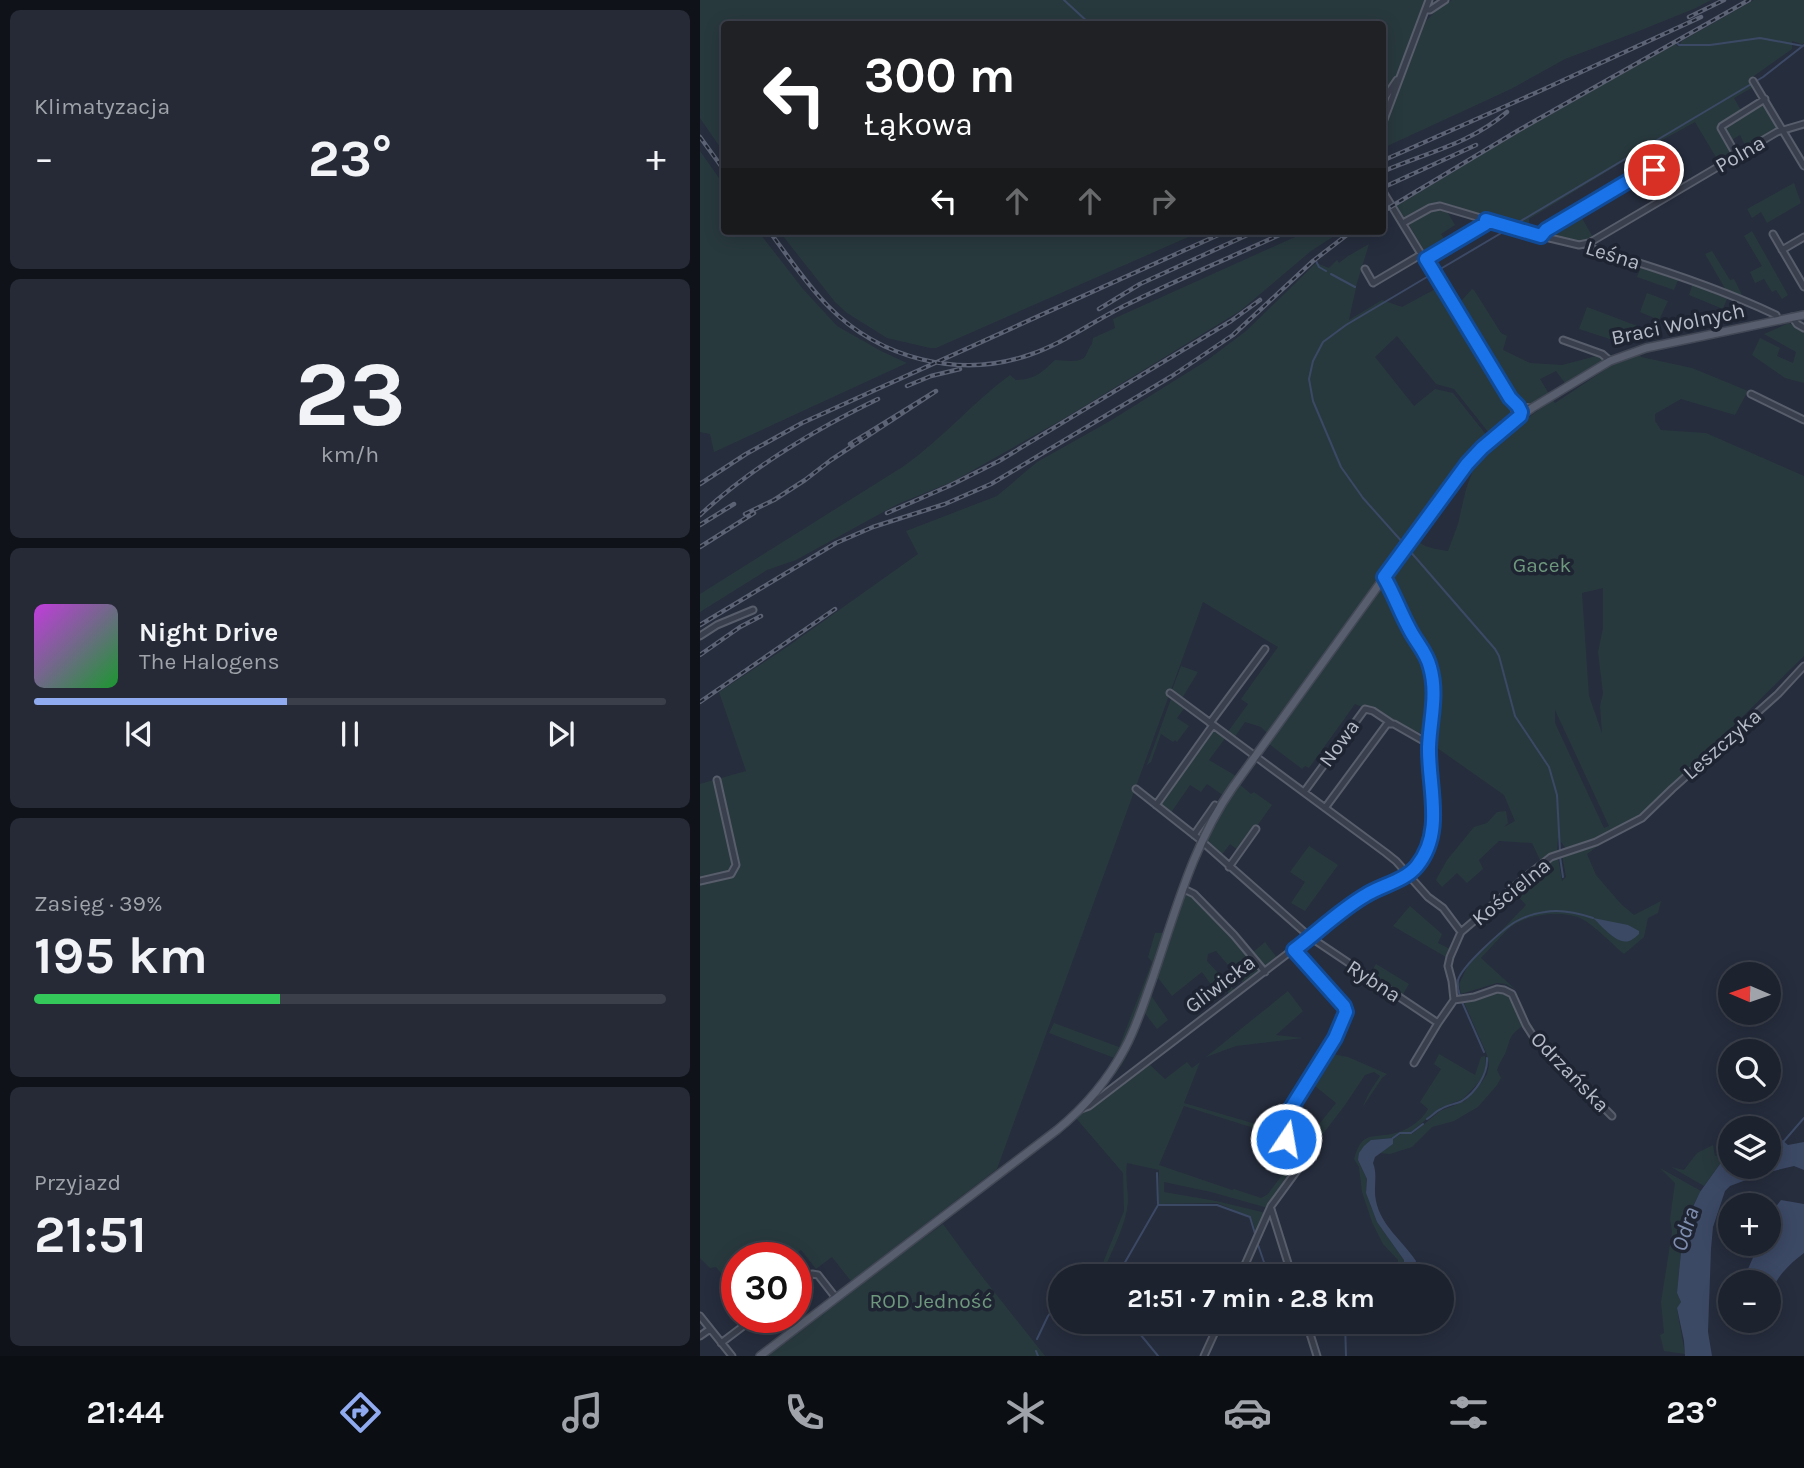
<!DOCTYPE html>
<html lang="pl">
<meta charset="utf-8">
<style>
body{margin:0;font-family:Karla,sans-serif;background:#252a36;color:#f1f3f6;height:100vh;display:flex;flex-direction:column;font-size:26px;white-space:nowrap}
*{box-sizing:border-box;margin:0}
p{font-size:23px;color:#a0a4aa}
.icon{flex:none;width:38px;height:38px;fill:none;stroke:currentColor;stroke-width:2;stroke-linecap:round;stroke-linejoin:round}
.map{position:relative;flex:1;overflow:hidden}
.panel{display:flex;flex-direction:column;gap:10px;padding:10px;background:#0f1319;width:700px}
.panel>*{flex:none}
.hud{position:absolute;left:21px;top:21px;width:665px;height:214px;border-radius:7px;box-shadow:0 4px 18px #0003,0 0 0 2px #3a3f4a;background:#202124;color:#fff;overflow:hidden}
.needle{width:46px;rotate:272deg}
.tools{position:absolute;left:1018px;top:962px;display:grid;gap:14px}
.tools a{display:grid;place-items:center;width:63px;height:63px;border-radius:50%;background:#1c222e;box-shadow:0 4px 18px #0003,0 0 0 2px #3a3f4a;font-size:35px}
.speed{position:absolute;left:21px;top:1242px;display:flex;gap:14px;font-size:35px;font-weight:700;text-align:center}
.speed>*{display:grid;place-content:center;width:91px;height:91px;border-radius:50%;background:#1c222e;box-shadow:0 4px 18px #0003,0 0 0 2px #3a3f4a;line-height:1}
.speed .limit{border:10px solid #d22;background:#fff;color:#111}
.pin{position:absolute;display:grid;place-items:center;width:60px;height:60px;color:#fff;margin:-30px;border:4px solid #fff;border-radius:50%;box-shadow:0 2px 7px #0007}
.me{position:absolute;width:77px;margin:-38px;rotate:12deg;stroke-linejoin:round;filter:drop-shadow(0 0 5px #0008)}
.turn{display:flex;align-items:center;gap:24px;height:147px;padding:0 28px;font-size:32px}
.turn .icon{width:91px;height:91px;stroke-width:2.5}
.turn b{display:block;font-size:49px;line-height:60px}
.lanes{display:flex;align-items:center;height:66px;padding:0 28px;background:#0003;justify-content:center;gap:35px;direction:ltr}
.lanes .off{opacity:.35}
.big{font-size:52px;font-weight:700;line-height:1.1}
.panel .card{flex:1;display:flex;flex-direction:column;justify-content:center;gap:10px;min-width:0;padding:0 24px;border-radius:10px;background:#252a36}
.panel .dial{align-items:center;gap:0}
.dial b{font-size:91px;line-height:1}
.song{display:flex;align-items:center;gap:21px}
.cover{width:84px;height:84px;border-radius:10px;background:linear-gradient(135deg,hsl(290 70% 55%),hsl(130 70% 35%))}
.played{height:7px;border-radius:4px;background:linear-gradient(90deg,#91abf1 40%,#3a3f4a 40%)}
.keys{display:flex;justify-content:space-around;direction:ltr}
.heat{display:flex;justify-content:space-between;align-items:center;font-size:38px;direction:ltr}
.charge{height:10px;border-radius:5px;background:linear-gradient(90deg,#34c759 39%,#3a3f4a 0)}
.trip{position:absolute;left:348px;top:1264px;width:406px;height:70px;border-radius:35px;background:#1c222e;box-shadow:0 4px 18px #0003,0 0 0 2px #3a3f4a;font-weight:700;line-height:70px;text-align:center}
.dock{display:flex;height:112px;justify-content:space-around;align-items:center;background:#0b0e12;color:#a0a4aa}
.dock .icon{width:49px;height:49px}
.dock .selected{color:#91abf1}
.dock b{font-size:32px;color:#f1f3f6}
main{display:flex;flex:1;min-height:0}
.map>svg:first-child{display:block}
.green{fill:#28393e;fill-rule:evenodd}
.water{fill:#3c4965}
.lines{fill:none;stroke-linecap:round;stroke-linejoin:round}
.stream{stroke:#3c4965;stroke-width:2}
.minor-casing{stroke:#585d6b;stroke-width:9}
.major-casing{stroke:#434856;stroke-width:10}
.minor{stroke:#3a3f4d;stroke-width:5}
.major{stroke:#585e6d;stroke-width:7}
.rail-casing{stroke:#5c6374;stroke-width:4.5}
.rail{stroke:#1f2432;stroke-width:2;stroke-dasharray:5;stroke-linecap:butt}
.route-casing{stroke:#114b97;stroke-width:18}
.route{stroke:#1a73e8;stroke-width:12}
.labels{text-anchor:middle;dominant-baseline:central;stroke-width:7;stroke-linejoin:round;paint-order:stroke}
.street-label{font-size:21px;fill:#b6bbc8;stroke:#1f2432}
.park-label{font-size:21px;fill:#6e987d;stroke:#1f2432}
.water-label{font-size:23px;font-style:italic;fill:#7f8eae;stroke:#1f2432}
</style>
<main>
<section class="panel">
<div class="card"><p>Klimatyzacja</p>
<div class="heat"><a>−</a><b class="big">23°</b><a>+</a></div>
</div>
<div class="card dial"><b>23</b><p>km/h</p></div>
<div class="card">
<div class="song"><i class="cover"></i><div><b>Night Drive</b><p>The Halogens</p></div></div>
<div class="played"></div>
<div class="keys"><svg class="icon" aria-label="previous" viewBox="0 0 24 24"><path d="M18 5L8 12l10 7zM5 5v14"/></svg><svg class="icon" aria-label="pause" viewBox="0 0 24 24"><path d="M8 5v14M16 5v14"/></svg><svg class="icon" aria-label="next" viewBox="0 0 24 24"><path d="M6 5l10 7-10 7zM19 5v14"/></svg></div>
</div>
<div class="card"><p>Zasięg · 39%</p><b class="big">195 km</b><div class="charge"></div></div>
<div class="card"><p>Przyjazd</p><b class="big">21:51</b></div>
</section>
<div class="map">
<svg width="1104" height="1356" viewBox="0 0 1104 1356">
<rect width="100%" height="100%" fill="#262d3d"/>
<!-- green -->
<path class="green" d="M0 0H725L700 70 683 97 682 24H24V153L0 118Z
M752 0H1011L996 8 939 31 865 59 811 89 683 148V132L726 21 738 9Z
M1054 0H1104V43L1102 44 1092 41V49L1051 78 1055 86 1034 98 1042 112 1021 125 1036 156 1020 164 995 122 926 160 829 219V228L745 204H735L707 218 700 215 695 207 819 132 975 44 978 47 982 41Z
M1065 102 1079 129 1046 148 1040 135 1030 141 1023 127Z
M0 151 24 185V231H58L103 289 137 326 181 351 207 363 14 452 10 434 0 432Z
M1094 183 1101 203 1067 223 1061 212 1052 218 1047 209Z
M745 208 755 225 741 234 747 243 727 255 709 225V223L734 209Z
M879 213 894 239 884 245 847 234 856 226Z
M79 231H502L236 348H230L187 338 147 313 135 302Z
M608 231H642L611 251 540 311 365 418 254 481 198 504 96 560 67 570 0 612V594L204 466C242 439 272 403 310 375L316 380C336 379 341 373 355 360 364 360 382 364 386 355 388 351 389 347 392 344L393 338 415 328 413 319Z
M1052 231 1088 295 1082 299 1076 290 1072 292 1064 279 1055 283 1050 272 1062 266 1044 236Z
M669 244 657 283 649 320 682 300 702 307 739 287 750 305 762 300 772 289 774 290 801 333 807 336 803 350 830 363 862 365 900 355 905 359 865 383 856 371 840 379 849 394 832 404 824 403 814 397 809 400 811 418 789 433 754 389 736 384 697 336 675 357 714 406 735 389 753 393 788 437 752 475 711 531C719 548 731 548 748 551L758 524 766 489 777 459 795 441 853 400 855 403 906 369 910 364 939 354 941 357 992 368 1048 391 1035 415 981 399 955 414V421L961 430 1006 433 1104 476V656L953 805 887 854 896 875 921 904 934 915 961 901 958 913 948 918 944 937 924 954C913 945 894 925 882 919 864 910 828 914 812 926 801 935 791 948 781 958L816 990 806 984 797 983 761 994 759 984 768 965 826 905 815 893 844 868 843 866 856 857H858L862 881 866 877 862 855 867 850 858 838 857 852 841 862 832 843 799 841 779 860 783 869 767 883 757 873 742 887 736 880 747 860 774 827 787 823 797 812 806 811 808 823 804 827 815 821 804 795 733 745 727 736 655 704 609 768 605 766 602 769 569 744 582 724 568 734 561 727 545 722 534 738 527 733 548 704 541 699 578 647 503 602 297 1169 151 1281 132 1257 116 1269 101 1250 90 1258H37V1296L34 1299 27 1290 31 1286 16 1267 10 1268 0 1258V784L46 771 19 692 87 647 218 554 206 531 297 496 337 462 410 421 506 361 546 331 616 263 629 268 637 260 639 263 648 256ZM903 588V628L898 652 903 693 900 706 902 733 889 696 882 593ZM855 710 909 826 904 828 855 723Z
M1012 251 1030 280 1034 279 1044 299 1027 292 1005 254Z
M942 264 979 278 974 290 937 277Z
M993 283 1028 296 1023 309 989 295Z
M947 293 968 301 959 320 940 312Z
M887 307 940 327 937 338 925 344 879 329Z
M1089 323 1104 331V383L1085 378 1052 355 1060 338 1080 348 1077 356 1093 363 1096 352 1064 334Z
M481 666 498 672 481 700 472 690Z
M472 696 486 706 477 718 489 726 477 742 475 740 473 742 461 734 451 762 447 765Z
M514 727 526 737 509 760 536 776 524 796 507 784 501 792 490 785 470 814 459 804Z
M538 783 551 794 554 792 572 805 539 851 530 844 521 856 505 842 507 834Z
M609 846 638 865 605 911 591 903 605 882 590 872Z
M485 891 491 894 503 905 563 971 545 985 516 951 508 954 507 961 533 989H538L530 995 519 981 512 986 502 972 472 996 458 978 450 994 468 1020 457 1029 444 1012C438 1033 425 1068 407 1082L424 1056Z
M477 899 427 1040 417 1059 349 1033 354 1023 419 1047 452 962 448 957 455 933H463Z
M710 906 742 934 738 943 750 949 746 957 693 926Z
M565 942 578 959 566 969 552 953Z
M676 964 709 984 702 996 669 976Z
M588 991 603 1011 576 1035 603 1038 536 1046 506 1057Z
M798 991C814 992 818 1011 824 1025 807 1037 812 1037 805 1054 802 1059 799 1064 797 1070L801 1078 797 1085 778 1107 771 1111 754 1121 732 1127 712 1147 690 1154 679 1153 693 1144V1139L701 1134H712L740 1111 765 1101 782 1082 787 1074 789 1065 787 1055 763 1000Z
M627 1053 648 1057 687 1074 682 1078 662 1108 669 1093 680 1076 674 1072 665 1075 645 1105 607 1155 606 1159 600 1148 636 1103 610 1082Z
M739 1054 775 1075 781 1057 785 1056 786 1065 784 1074 779 1082 763 1099 740 1108 711 1132H700L693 1138 671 1140 658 1160 667 1179 666 1193 677 1222 704 1260 703 1276H696L698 1260 683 1244 672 1222 662 1192 659 1167 654 1159C662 1132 669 1138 692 1134 706 1131 721 1122 728 1109L720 1102 741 1069 734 1064Z
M616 1061 618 1063 583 1116 581 1126 582 1137 484 1106 459 1165 532 1190 534 1189 561 1198 568 1194 593 1160H600L599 1164 568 1208 511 1192 464 1182V1192L516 1201 566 1213 557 1235 551 1217 517 1203 459 1204V1170L427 1163C425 1176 428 1189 428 1202 426 1225 413 1248 404 1270H400L424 1211 423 1173 375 1117 448 1063 465 1079 487 1062 492 1068 500 1062 484 1103 576 1130 581 1115Z
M1013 1145 1015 1156 1031 1150V1159L1020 1164 1004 1186 971 1167 984 1170 997 1153Z
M960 1168 1001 1191 989 1213 985 1212 977 1293 981 1302 977 1309 985 1354 964 1351 960 1335 964 1333 961 1302 972 1232 970 1219 975 1183Z
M243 1224 273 1265 345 1356H66L184 1266Z"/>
<!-- water -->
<path class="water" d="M893 918 928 925 939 931V934C938 935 931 941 929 941 917 945 902 926 893 918Z
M693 1138V1144L675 1157 673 1163C678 1175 673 1188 676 1201 681 1226 703 1241 716 1261L713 1276H703L704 1260 677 1222 666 1193 667 1179 658 1160 659 1153 664 1146 671 1140Z
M1081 1139 1088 1145 1104 1142V1170L1094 1166 1065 1173 1030 1186 1025 1191 1013 1227 1011 1249 1008 1332 1012 1356H985L984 1341 977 1308 981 1302 977 1293 985 1212 990 1213 1000 1192 1020 1164 1031 1159V1167H1069V1142Z
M1081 1200 1104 1204V1253C1088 1265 1075 1278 1069 1298V1283H1040L1044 1278 1059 1244H1069C1069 1222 1067 1218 1081 1200Z"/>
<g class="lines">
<!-- stream -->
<path class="stream" d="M364 0 390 24
M977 43 979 45H1010L1060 38 1103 46
M814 225 1063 77 1104 45
M616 261 619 267 626 271
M737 271 808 229
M631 274 655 287
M704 544 663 498 641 467 613 401 609 379 613 361 623 342 646 325 732 274
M709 550 795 649 799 656 815 716 849 767 857 795 860 851
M860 857 863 877
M760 996C758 990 757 986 758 980 762 966 802 930 815 922 824 917 835 913 845 912 861 909 878 913 893 918
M762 1002 784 1052
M727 1119C732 1116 736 1111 741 1109 747 1105 756 1104 762 1101 776 1092 788 1074 787 1058
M693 1138 700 1133H711L723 1124
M1084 1141 1104 1118
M457 1173 458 1204
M557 1242 566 1268 579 1276
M389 1276 403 1272 419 1271
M422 1276 420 1271 458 1205H517L550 1217 556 1237
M436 1321 440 1334 458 1356
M645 1321 646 1356
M337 1339 348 1316 360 1300
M336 1351 338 1356"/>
<!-- minor casing -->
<g class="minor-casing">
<path id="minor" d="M726 10H730L745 0
M1053 81 1104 166
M682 102 697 80
M682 125 729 0
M1037 156 1021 128 1022 126 1065 99
M682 190 809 398 818 417
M703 223 730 208 740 206 841 236 879 245 889 243 893 249C955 267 1017 287 1076 315L1078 320
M1073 234 1104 287
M841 236 846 230 949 169 956 172 969 195
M889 243 1077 132 1104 124
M1082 250 1104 237
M726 259 785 224 787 220
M665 269 673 283 722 254
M1092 317 1097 324 1104 328
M863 340 902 354 910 361
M1051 394 1104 420
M812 400 822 407 831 408
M0 636 17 625 53 610
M470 693 686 853 696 861 728 897 743 908 761 932
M510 723 565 649
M436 789 498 838 610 937 738 1023 754 1000
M604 792 665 709 673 711 691 723
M456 805 513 725
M625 808 687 724H694L729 744
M494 835 515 805
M529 867 556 829
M0 881 31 874 36 865 17 780
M484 889 494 894 534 935 565 972
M754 1000 752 981 748 966 750 957 761 932 828 875 851 857 896 842 942 818 972 789 1078 694 1104 666
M754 1000 774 997 797 989 804 990 812 994 826 1025 833 1036 912 1116
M714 1063 738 1023
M381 1109 389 1106 655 902C664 896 673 890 683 886 694 881 708 877 716 868 744 836 729 785 729 748 729 720 738 695 730 668 727 654 716 643 710 630 700 613 694 594 684 577
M571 1209 592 1276
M540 1276 571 1206 601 1165V1157C591 1142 580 1139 585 1118L635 1038 646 1012 644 1006 594 950
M96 1285 112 1274 118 1275 136 1298
M0 1316 32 1356
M606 1321 617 1356
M0 1336 10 1329
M21 1343 54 1318
M504 1356 520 1321"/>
</g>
<!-- major casing -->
<g class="major-casing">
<path id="major" d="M60 1356 357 1130C385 1107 408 1080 425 1048 436 1028 443 1005 451 983 474 917 492 845 533 787L753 482 782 448 810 423 832 408 910 361 946 348 1104 315"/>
</g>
<!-- minor -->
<use href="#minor" class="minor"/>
<!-- major -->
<use href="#major" class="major"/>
<!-- rail casing -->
<g class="rail-casing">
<path id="rail" d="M989 17 1024 0
M0 137 24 170
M682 161 842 90 1001 17
M682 172C727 152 768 145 807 112
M682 188 776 145
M682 212 819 130 1049 0
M69 231C88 256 106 284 128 306 180 359 259 379 329 355 364 343 392 322 424 306 478 279 534 256 588 231
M399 309 440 284 556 231
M207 386 231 376 260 369
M0 484 46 454 102 423 527 231
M187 513 249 486 299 461 531 321 560 300
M45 514 74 500 105 480 131 460 236 391 150 444
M0 515C52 467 114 430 178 399
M0 525 34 504
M0 547 54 513
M0 625 136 543 173 527 245 504 291 484 472 376 533 335 613 261 652 231
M0 655 40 627 61 616
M0 702 135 609"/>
</g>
<!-- rail -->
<use href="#rail" class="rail"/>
</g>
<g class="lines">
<!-- route casing -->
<g class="route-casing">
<path id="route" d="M586 1139 583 1125 585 1118 635 1038 646 1012 644 1006 594 950C618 932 640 910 666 895 682 885 705 881 717 866 745 832 728 786 729 747 730 720 738 694 730 667 727 653 716 642 710 630 700 612 694 594 684 577L767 464 782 448 820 416 821 412 818 406 810 398 726 259 785 224 786 220 841 236 846 230 947 170H954"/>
</g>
<!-- route -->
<use href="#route" class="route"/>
</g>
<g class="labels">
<!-- street labels -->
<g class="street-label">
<text transform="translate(1040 154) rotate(-30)">Polna</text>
<text transform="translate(913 255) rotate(17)">Leśna</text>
<text transform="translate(978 324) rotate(-12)">Braci Wolnych</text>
<text transform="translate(639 743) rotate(-54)">Nowa</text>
<text transform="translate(1022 744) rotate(-41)">Leszczyka</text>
<text transform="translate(811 892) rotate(-39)">Kościelna</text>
<text transform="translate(674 981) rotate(33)">Rybna</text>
<text transform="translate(520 984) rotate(-37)">Gliwicka</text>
<text transform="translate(870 1072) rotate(46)">Odrzańska</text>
</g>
<!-- park labels -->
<g class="park-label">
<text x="842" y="565">Gacek</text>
<text x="231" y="1301">ROD Jedność</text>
</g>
<!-- water labels -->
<g class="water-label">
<text transform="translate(985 1229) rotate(-72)">Odra</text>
</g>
</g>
</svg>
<div class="tools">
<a><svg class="needle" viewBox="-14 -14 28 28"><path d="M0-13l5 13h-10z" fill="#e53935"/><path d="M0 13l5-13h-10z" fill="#a0a4aa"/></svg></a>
<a><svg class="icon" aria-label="search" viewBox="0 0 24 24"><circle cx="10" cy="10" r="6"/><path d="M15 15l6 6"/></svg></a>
<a><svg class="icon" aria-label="layers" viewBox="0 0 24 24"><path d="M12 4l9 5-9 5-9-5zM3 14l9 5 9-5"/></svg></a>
<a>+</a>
<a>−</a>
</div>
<div class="speed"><div class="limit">30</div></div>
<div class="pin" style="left:954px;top:170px;background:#d93025"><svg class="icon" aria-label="arrive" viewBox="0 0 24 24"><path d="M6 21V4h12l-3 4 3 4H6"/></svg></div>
<svg class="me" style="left:586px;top:1139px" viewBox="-20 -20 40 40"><circle r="17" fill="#1a73e8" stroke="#fff" stroke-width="3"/><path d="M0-11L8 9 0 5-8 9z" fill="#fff"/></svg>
<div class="trip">21:51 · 7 min · 2.8 km</div>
<div class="hud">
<div class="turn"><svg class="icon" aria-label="left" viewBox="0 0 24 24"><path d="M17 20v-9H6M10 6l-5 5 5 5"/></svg><div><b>300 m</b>Łąkowa</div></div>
<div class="lanes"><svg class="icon" aria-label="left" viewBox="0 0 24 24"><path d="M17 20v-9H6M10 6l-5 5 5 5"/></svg><svg class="icon off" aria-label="ahead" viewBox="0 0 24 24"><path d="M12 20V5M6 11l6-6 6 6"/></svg><svg class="icon off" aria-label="ahead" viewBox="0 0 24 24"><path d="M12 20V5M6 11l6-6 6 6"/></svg><svg class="icon off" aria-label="right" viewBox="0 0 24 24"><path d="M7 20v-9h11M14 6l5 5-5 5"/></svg></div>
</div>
</div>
</main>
<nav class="dock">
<b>21:44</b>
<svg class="icon selected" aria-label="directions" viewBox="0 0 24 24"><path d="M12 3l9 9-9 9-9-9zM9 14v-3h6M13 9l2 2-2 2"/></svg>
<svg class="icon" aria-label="music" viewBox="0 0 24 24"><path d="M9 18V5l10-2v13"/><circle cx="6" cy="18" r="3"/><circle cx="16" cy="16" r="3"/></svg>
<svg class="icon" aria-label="phone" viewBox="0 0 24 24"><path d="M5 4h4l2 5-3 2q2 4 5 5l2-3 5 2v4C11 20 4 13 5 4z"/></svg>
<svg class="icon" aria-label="climate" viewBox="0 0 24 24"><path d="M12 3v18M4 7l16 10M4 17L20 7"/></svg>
<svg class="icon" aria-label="car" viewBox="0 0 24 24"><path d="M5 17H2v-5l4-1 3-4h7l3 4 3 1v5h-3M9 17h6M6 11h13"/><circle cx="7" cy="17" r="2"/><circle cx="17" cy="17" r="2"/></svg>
<svg class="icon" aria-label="filters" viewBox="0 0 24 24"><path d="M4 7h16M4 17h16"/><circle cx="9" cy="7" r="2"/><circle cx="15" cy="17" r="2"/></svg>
<b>23°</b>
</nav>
